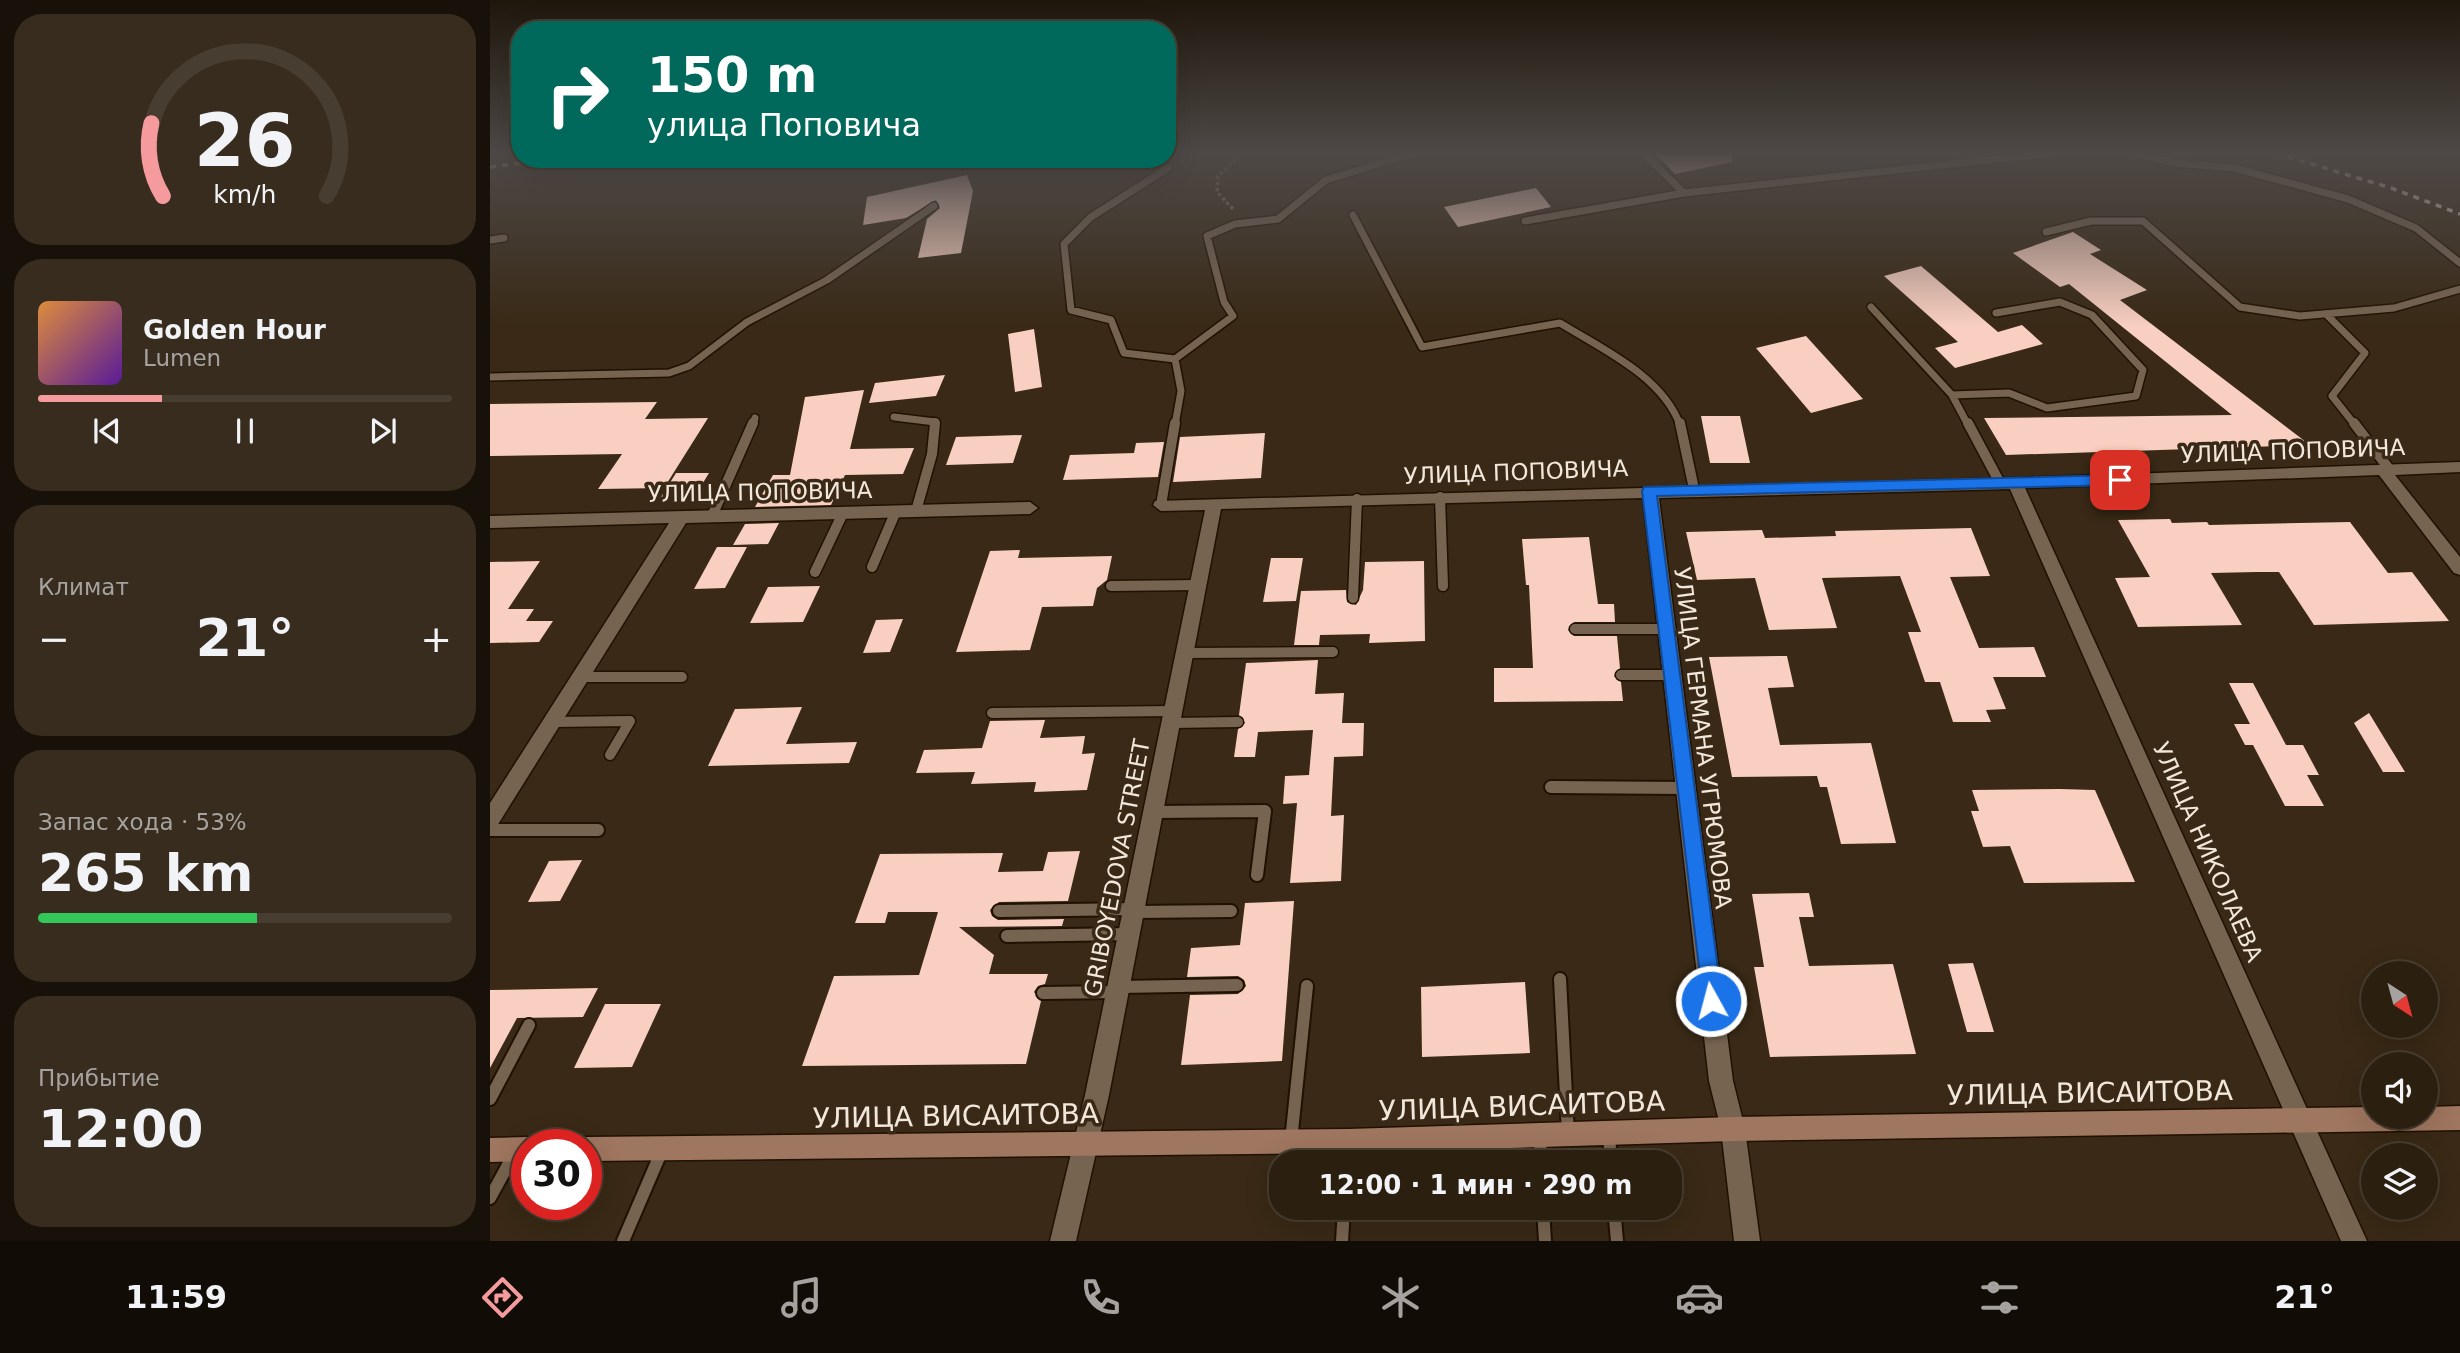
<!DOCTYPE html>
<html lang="ru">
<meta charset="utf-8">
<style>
body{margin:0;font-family:"DejaVu Sans",sans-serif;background:#372c1e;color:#f1f3f6;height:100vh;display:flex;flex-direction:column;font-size:26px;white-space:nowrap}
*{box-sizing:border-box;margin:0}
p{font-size:23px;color:#a6a29f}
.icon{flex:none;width:38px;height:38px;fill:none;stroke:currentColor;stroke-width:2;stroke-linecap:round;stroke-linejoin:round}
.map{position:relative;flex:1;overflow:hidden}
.side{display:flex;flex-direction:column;gap:14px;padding:14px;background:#181109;width:490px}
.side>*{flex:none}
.top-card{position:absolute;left:21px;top:21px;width:665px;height:147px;border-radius:28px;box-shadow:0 7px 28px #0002,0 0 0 2px #473d30;background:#00695c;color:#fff;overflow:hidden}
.needle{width:46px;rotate:144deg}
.buttons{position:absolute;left:1871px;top:961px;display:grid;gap:14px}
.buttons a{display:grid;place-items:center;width:77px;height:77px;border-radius:50%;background:#2b1f10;box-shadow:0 7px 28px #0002,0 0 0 2px #473d30;font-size:35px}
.speed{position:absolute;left:21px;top:1129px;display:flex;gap:14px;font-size:35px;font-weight:700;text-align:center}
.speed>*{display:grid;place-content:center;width:91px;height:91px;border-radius:50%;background:#2b1f10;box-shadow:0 7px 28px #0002,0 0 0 2px #473d30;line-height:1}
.speed .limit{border:10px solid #d22;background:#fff;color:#111}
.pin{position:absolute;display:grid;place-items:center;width:60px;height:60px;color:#fff;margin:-30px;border-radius:14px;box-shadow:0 4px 10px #0006}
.me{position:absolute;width:77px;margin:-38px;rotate:353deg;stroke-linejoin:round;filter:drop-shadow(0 0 5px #0008)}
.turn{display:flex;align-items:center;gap:24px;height:147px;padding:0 21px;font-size:32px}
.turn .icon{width:91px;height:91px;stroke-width:2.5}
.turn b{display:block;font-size:49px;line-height:60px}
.big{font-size:52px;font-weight:700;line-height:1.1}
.side .card{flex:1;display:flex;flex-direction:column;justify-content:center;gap:10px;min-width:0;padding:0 24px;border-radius:28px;background:#372c1e}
.side .dial{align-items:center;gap:0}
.dial svg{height:182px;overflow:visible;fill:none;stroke:#473d30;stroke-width:7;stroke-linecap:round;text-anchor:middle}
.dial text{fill:#f1f3f6;stroke:none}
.song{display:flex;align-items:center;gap:21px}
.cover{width:84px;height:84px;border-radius:10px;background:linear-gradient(135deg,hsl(30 70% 55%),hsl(270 70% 35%))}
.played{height:7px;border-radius:4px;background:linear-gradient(90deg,#f59b9e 30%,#473d30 30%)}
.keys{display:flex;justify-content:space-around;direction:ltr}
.heat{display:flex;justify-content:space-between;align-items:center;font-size:38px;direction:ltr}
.charge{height:10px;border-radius:5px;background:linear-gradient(90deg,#34c759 53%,#473d30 0)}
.trip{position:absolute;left:779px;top:1150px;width:413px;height:70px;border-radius:28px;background:#2b1f10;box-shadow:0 7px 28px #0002,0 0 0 2px #473d30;font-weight:700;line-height:70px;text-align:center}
.tab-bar{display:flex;height:112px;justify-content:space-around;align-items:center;background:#110c06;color:#a6a29f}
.tab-bar .icon{width:49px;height:49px}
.tab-bar .active{color:#f59b9e}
.tab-bar b{font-size:32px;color:#f1f3f6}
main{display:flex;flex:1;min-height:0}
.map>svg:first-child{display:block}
.building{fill:#f8cfc0}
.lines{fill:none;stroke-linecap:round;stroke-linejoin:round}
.lane-far2-casing{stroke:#201101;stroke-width:10}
.lane-far1-casing{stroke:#201101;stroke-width:13}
.lane-casing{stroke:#201101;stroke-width:16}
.street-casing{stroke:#201101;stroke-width:3}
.secondary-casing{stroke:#201101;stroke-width:3}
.path{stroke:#7f7161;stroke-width:3.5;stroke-dasharray:3.5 2.5;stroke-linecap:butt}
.lane-far2{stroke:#776450;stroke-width:7}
.lane-far1{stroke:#776450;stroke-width:10}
.lane{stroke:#776450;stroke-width:12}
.street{fill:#776450;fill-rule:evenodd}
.secondary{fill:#9f765f;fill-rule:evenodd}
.rail{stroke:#dacec1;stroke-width:3.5;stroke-dasharray:6 6;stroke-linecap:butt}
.route{fill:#1a73e8;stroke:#114b97;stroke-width:2}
.labels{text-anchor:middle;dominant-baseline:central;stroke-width:7;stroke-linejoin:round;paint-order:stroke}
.street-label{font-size:23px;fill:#f2e7db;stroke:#392916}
.near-street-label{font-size:28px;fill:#f2e7db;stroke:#392916}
</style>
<main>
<section class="side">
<div class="card dial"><svg viewBox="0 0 100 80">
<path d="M14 69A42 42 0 1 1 86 69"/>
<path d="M14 69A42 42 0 0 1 9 37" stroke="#f59b9e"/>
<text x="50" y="56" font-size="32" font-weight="700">26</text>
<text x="50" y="72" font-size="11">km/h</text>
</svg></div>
<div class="card">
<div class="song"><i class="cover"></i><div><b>Golden Hour</b><p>Lumen</p></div></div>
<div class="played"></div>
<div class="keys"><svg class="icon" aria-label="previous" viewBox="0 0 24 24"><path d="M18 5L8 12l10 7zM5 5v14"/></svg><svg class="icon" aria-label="pause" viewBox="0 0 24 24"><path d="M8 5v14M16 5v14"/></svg><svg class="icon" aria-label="next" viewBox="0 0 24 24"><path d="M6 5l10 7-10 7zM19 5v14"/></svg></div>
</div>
<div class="card"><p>Климат</p>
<div class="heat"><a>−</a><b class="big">21°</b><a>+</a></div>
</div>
<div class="card"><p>Запас хода · 53%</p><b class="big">265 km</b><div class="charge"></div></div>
<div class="card"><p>Прибытие</p><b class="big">12:00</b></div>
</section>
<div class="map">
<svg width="1970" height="1241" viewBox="0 0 1970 1241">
<rect width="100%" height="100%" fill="#392916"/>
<!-- building -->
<path class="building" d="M1165 153H1241L1242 162 1185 174Z
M477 175 483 191 471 253 428 258 437 219 450 208 446 200 416 218 373 225 377 197Z
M1046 188 1061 207 968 227 954 207Z
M1583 232 1611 250 1600 254 1657 290 1630 300 1820 445 1516 455 1494 418 1742 415 1579 284 1570 287 1523 253Z
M1431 266 1508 332 1532 325 1553 344 1465 368 1445 348 1468 342 1394 276Z
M544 329 552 387 525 392 518 334Z
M1316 336 1373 399 1321 413 1266 348Z
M455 375 446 396 379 403 385 383Z
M374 390 360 449 424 448 413 474 355 475 341 505 265 507 283 475H300L315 397Z
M167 402 155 419 218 418 174 488 108 489 132 454 0 456V404Z
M1211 416H1250L1260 463H1220Z
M775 433 771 478 683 482 690 437Z
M532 435 523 463 456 465 466 437Z
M674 442 668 477 573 480 580 455 644 453 646 443Z
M186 473H219L205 496 171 497Z
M1680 519 1682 523 1717 522 1719 525 1860 522 1898 573 1922 572 1959 621 1824 625 1789 572H1767L1721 573 1752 625 1648 627 1625 578 1660 577 1628 520Z
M289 523 278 544 243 545 255 524Z
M1481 528 1500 576 1460 577 1489 648 1544 647 1556 677H1503L1516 709 1496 710 1501 722H1463L1450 682H1435L1418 632H1431L1410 576 1332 578 1347 628 1279 630 1265 578 1207 580 1196 532 1272 530 1275 538 1346 536 1345 531Z
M1099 537 1108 604H1124L1125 622H1084L1078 630 1084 636H1127L1130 668 1124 676 1131 682 1133 701 1004 702V668H1043L1039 585H1036L1032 539Z
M227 547H257L235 588 204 589Z
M530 550 528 558 622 556 617 580 607 588 603 606 552 607 540 650 466 652 500 551Z
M781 558H813L806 601 773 602Z
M50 561 18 609H44L36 621H63L49 642 0 643V562Z
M934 561 935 641 879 643 880 634 830 635 829 645H804L811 591 856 590 857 602 866 605 873 590 875 562Z
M330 586 313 622 260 623 278 587Z
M413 619 400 652 373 653 386 620Z
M1297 656 1304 687 1278 688 1290 745 1381 743 1406 843 1351 844 1337 787H1330L1327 776 1242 777 1219 657Z
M828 660 825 694 854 693 852 723H874L873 756 844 757 841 816 854 815 851 881 800 883 807 803 793 804 795 776 819 775 823 730 768 732 765 757H744L748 729 755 723 749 715 756 663Z
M1739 683H1763L1796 745H1813L1829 775H1817L1834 806H1795L1763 745H1755L1744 724H1760Z
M312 707 296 744 367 742 359 763 218 766 245 709Z
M1879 713 1915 772H1893L1864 723Z
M555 720 550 738 595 736 592 754 605 753 597 790 544 792 546 782 481 784 485 772 426 773 434 750 492 748 500 721Z
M1570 789 1605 790 1645 882 1534 883 1520 846 1493 847 1481 811H1489L1482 790Z
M590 851 578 901 509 902 500 910 502 916 508 920 574 919 572 926 469 927 504 955 499 974H558L555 984 548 986 544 992 551 1001 536 1064 312 1066 344 976 429 975 448 912H398L395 923H365L390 854 513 853 508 872 553 871 558 852Z
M92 860 70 901 38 902 59 861Z
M1319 893 1324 917H1309L1319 966 1403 964 1426 1054 1280 1057 1264 967H1274L1262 894Z
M804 901 792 1061 691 1065 700 995 748 994 756 986 754 980 748 976 697 977 701 948 750 945 755 903Z
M1483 963 1504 1032H1477L1458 964Z
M1035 982 1040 1053 932 1057 931 987Z
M108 988 93 1017 27 1018 0 1068V990Z
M115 1004H171L142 1067 84 1068Z"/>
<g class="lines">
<!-- lane-far2 casing -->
<g class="lane-far2-casing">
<path id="lane-far2" d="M1153 153 1194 193 1562 153
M1644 153 1685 163 1745 168 1858 199 1926 228 1970 263
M678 168 601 217 574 244 581 310 621 320 634 353 685 359 691 391 685 425
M863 215 932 347 1070 323C1112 349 1172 376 1190 425
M1035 221 1194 193
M1556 232 1601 221H1653L1750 307 1810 316 1904 308 1970 289
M0 240 14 238
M1381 307 1462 395 1478 425
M1836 314 1875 353 1842 396 1865 425
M685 359 743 316 734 302 717 236 745 224 788 219 836 180 924 153
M0 377 179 373 199 366 257 322 337 280 444 206
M1462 395 1519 393 1557 408 1646 396 1653 370 1602 315 1570 302 1506 313
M404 417 445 422V425
M262 425 265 418"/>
</g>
<!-- lane-far1 casing -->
<g class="lane-far1-casing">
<path id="lane-far1" d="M1190 423 1204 489
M1478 423 1510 483
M1864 423 1900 470
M950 497 953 586
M671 505 685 423
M426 511 442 454 445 423
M222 516 263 423
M382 567 406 511
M325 572 353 513
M621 586 708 585
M863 598 867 499
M1085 629H1174
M694 653 843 652
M1131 675H1181
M91 677H192
M502 713 683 711
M62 722 140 721 120 755
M681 723 748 722"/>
</g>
<!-- lane casing -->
<g class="lane-casing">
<path id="lane" d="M1061 787 1196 788
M663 812 775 811 767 875
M0 830H108
M509 911 644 909
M644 912 741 911
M517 936 639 934
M1070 979 1078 1134
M629 987 747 985
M553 993 626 992
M0 1099 39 1025
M1050 1135 1051 1162
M1119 1135 1121 1162
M801 1141 817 986
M857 1162 858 1142
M0 1198 25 1152
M1053 1208 1055 1241
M1124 1208 1127 1241
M133 1241 173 1148
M852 1241 854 1208"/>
</g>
<!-- street casing -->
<g class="street-casing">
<path id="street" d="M1970 462V472L1905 475 1970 557V575L1964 573 1889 475 1535 488 1877 1241H1851L1520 489 1169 498 1243 1081 1255 1129 1270 1241H1244L1231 1129 1219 1081 1153 498 731 509 619 1095 586 1241H560L595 1095 715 510 671 511 663 505 665 501 1525 478Z
M540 502 548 508 540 514 196 523 7 826 0 829V803L179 523 0 528V516Z"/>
</g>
<!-- secondary casing -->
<g class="secondary-casing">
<path id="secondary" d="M1970 1106V1130L1243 1141 858 1153 96 1161V1144H86L87 1140 96 1137 858 1129 1243 1117 1883 1107V1116H1936V1107Z
M37 1137 46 1140 47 1144H37V1161L0 1162V1138Z"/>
</g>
<!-- path -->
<path class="path" d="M743 209 727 192 728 176 753 153"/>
<!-- lane-far2 -->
<use href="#lane-far2" class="lane-far2"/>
<!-- lane-far1 -->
<use href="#lane-far1" class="lane-far1"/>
<!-- lane -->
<use href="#lane" class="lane"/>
<!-- street -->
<use href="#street" class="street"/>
<!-- secondary -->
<use href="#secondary" class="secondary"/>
<!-- rail -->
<path class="rail" d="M1786 153 1901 188 1970 214
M0 167 64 159"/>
</g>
<!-- sky -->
<linearGradient id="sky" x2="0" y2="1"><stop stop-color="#1f170c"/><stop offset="0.47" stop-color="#4e4947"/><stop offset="1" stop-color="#4e4947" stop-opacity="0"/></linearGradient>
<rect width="1970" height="326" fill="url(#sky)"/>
<!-- route -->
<path class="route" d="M1630 475 1637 480 1630 485 1167 496 1232 1001 1229 1009 1221 1011 1214 1009 1152 491 1154 487Z"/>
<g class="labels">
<!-- street labels -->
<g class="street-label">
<text transform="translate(1803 451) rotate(-2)">УЛИЦА ПОПОВИЧА</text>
<text transform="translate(1026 472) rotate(-2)">УЛИЦА ПОПОВИЧА</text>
<text transform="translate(270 492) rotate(-1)">УЛИЦА ПОПОВИЧА</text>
<text transform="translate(1213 738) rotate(83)">УЛИЦА ГЕРМАНА УГРЮМОВА</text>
<text transform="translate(1718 852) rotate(66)">УЛИЦА НИКОЛАЕВА</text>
<text transform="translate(627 868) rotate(-79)">GRIBOYEDOVA STREET</text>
</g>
<!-- near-street labels -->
<g class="near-street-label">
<text transform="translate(1600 1093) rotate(-1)">УЛИЦА ВИСАИТОВА</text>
<text transform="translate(1032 1106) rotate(-2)">УЛИЦА ВИСАИТОВА</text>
<text transform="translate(466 1116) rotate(-1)">УЛИЦА ВИСАИТОВА</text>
</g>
</g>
</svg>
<div class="buttons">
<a><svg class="needle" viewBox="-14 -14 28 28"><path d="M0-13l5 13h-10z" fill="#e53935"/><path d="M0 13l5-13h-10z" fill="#a6a29f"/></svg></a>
<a><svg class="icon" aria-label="sound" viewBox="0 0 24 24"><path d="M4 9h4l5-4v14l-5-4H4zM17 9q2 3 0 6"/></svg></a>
<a><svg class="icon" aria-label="layers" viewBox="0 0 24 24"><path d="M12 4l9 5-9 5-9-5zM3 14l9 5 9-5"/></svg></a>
</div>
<div class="speed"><div class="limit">30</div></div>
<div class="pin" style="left:1630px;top:480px;background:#d93025"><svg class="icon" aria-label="arrive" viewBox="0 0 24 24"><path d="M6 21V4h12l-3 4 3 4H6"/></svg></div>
<svg class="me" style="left:1221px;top:1001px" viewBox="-20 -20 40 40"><circle r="17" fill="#1a73e8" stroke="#fff" stroke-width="3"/><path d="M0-11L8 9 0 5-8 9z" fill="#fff"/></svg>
<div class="trip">12:00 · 1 мин · 290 m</div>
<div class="top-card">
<div class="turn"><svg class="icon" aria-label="right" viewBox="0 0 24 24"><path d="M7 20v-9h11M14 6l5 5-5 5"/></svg><div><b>150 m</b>улица Поповича</div></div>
</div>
</div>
</main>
<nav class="tab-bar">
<b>11:59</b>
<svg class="icon active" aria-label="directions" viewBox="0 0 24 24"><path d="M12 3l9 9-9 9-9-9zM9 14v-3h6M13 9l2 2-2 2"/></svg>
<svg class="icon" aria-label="music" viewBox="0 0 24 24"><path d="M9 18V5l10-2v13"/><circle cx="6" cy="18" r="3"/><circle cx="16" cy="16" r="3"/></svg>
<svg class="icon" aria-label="phone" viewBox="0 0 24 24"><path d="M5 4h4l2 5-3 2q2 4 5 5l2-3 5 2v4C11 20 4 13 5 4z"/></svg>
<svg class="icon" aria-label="climate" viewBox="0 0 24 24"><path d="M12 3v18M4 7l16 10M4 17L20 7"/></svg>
<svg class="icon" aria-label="car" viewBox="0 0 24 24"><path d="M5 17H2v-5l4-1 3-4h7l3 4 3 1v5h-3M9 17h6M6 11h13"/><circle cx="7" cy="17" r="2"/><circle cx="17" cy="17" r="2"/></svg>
<svg class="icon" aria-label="filters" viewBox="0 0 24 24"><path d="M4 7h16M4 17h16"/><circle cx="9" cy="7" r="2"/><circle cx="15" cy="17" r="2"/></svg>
<b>21°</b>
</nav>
